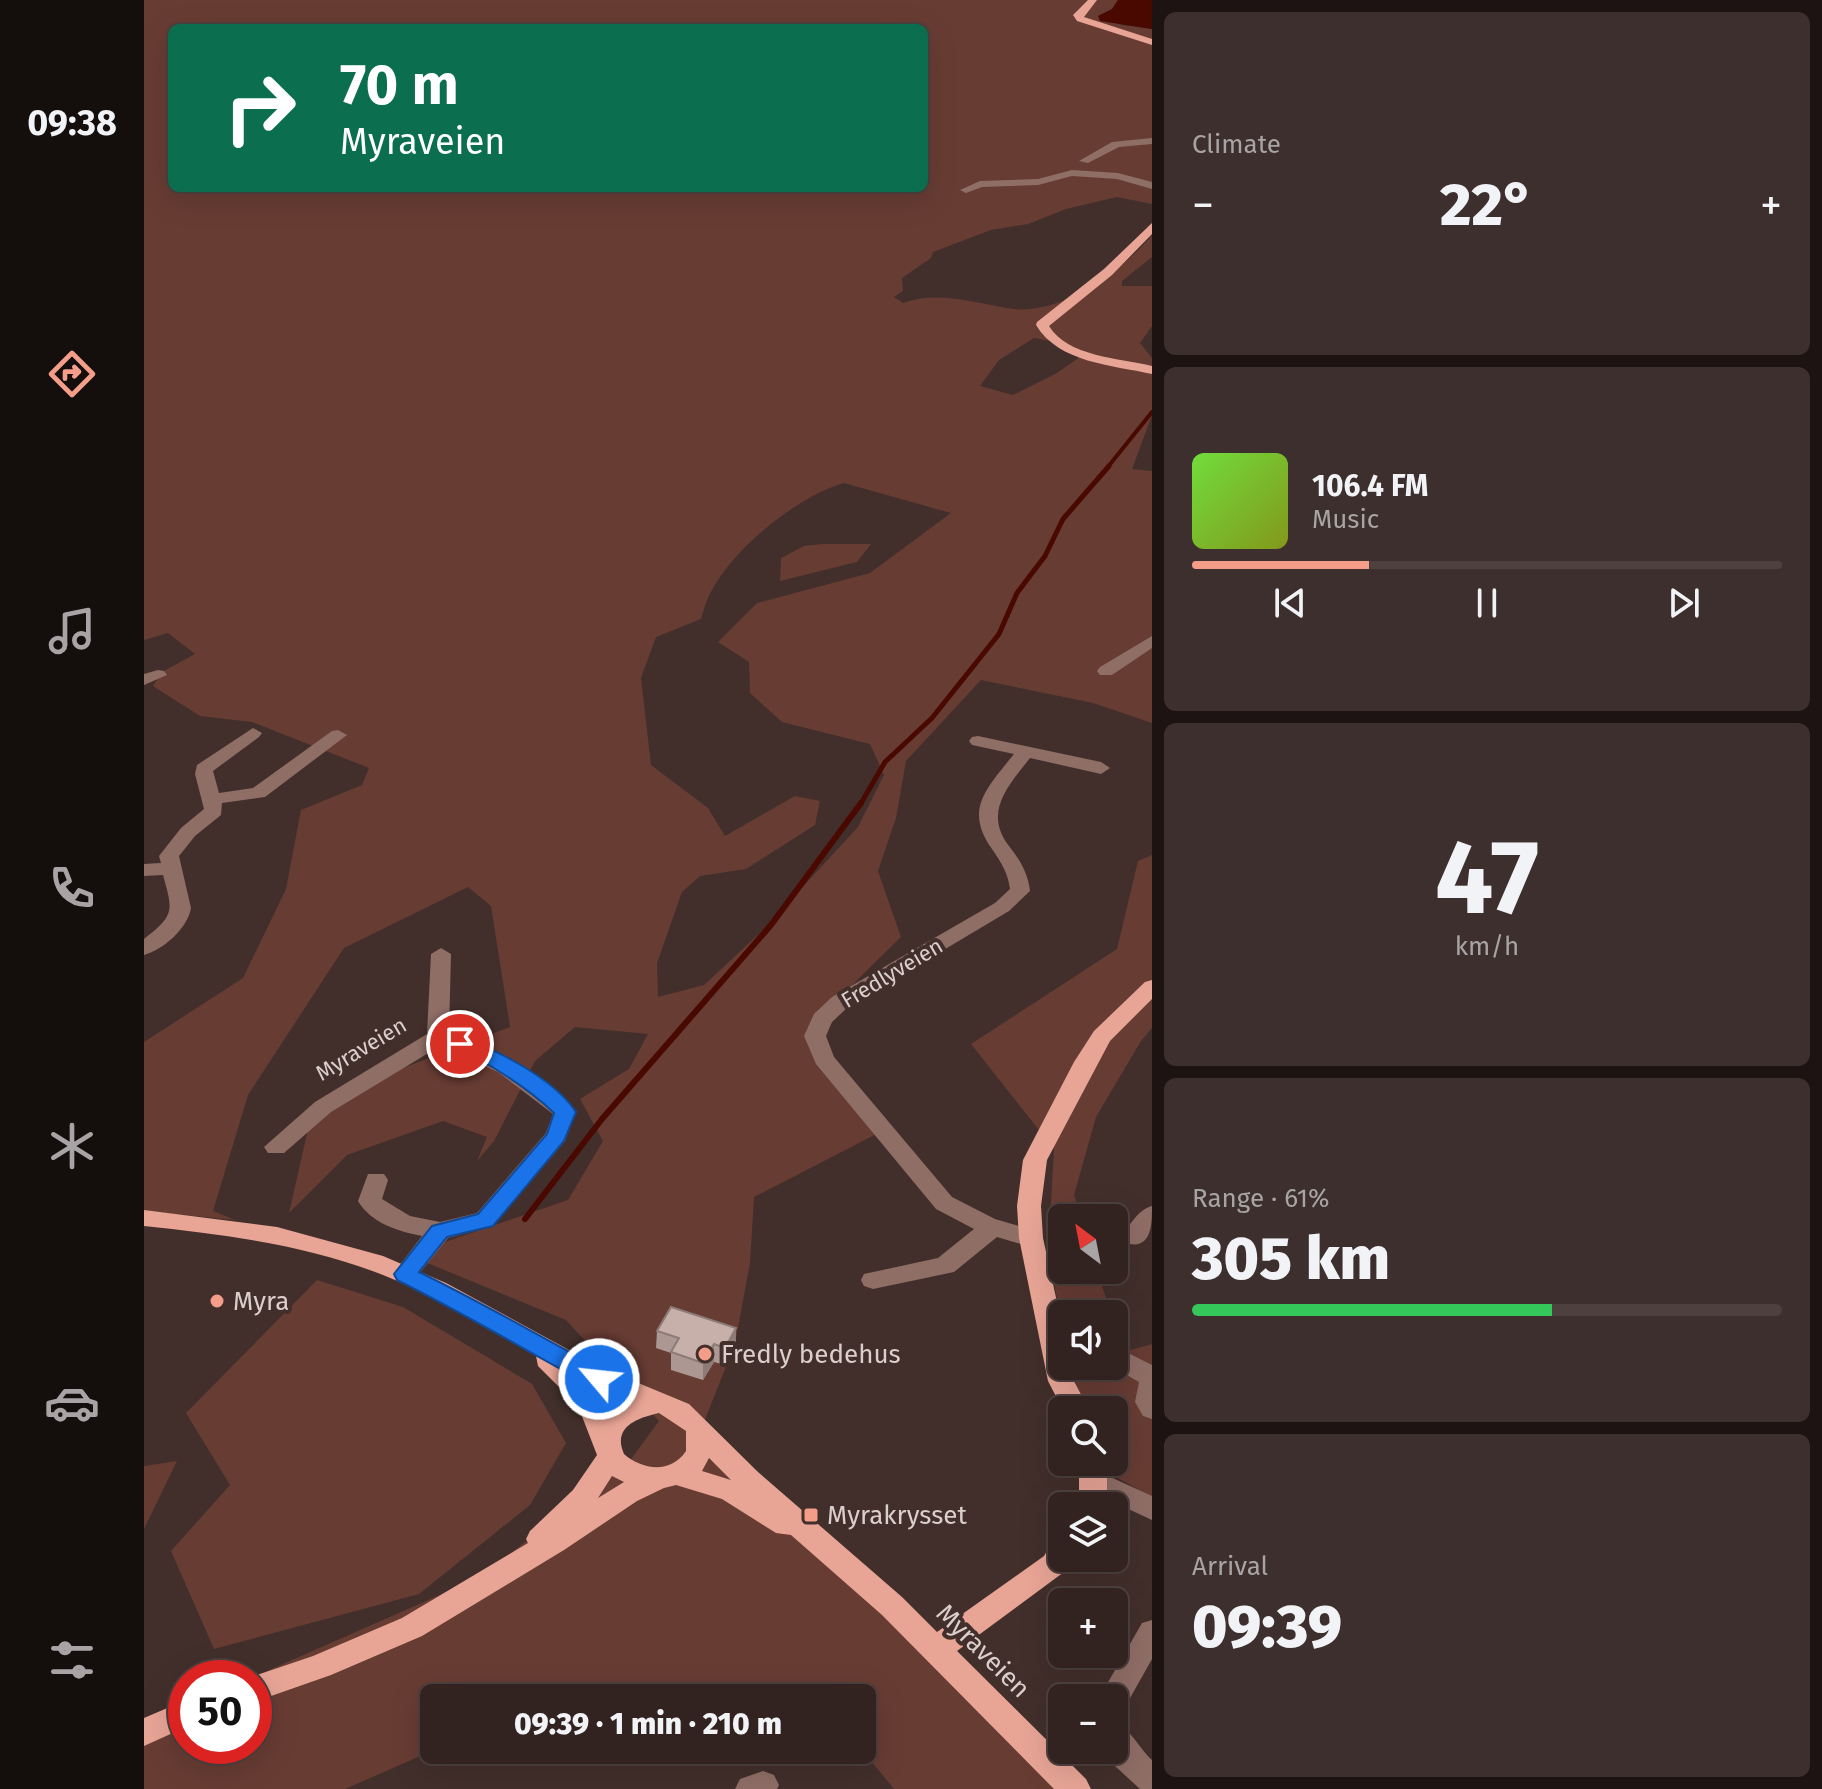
<!DOCTYPE html>
<meta charset="utf-8">
<style>
body{margin:0;font-family:"Fira Sans",sans-serif;background:#3d2f2d;color:#f1f3f6;height:100vh;display:flex;flex-direction:column;font-size:30px;white-space:nowrap}
*{box-sizing:border-box;margin:0}
p{font-size:26px;color:#a8a4a5}
.icon{flex:none;width:44px;height:44px;fill:none;stroke:currentColor;stroke-width:2;stroke-linecap:round;stroke-linejoin:round}
.map{position:relative;flex:1;overflow:hidden}
.sheet{display:flex;flex-direction:column;gap:12px;padding:12px;background:#1c1312;width:670px}
.sheet>*{flex:none}
.guide{position:absolute;left:24px;top:24px;width:760px;height:168px;border-radius:12px;box-shadow:0 8px 32px #0002,0 0 0 2px #4d403e;background:#0b6e4f;color:#fff;overflow:hidden}
.needle{width:52px;rotate:328deg}
.buttons{position:absolute;left:904px;top:1204px;display:grid;gap:16px}
.buttons a{display:grid;place-items:center;width:80px;height:80px;border-radius:12px;background:#322320;box-shadow:0 8px 32px #0002,0 0 0 2px #4d403e;font-size:40px}
.speed{position:absolute;left:24px;top:1660px;display:flex;gap:16px;font-size:40px;font-weight:700;text-align:center}
.speed>*{display:grid;place-content:center;width:104px;height:104px;border-radius:50%;background:#322320;box-shadow:0 8px 32px #0002,0 0 0 2px #4d403e;line-height:1}
.speed .limit{border:12px solid #d22;background:#fff;color:#111}
.pin{position:absolute;display:grid;place-items:center;width:68px;height:68px;color:#fff;margin:-34px;border:4px solid #fff;border-radius:50%;box-shadow:0 2px 8px #0007}
.me{position:absolute;width:88px;margin:-44px;rotate:298deg;stroke-linejoin:round;filter:drop-shadow(0 0 6px #0008)}
.turn{display:flex;align-items:center;gap:28px;height:168px;padding:0 40px;font-size:36px}
.turn .icon{width:104px;height:104px;stroke-width:2.5}
.turn b{display:block;font-size:56px;line-height:68px}
.big{font-size:60px;font-weight:800;line-height:1.1}
.sheet .tile{flex:1;display:flex;flex-direction:column;justify-content:center;gap:12px;min-width:0;padding:0 28px;border-radius:12px;background:#3d2f2d}
.sheet .dial{align-items:center;gap:0}
.dial b{font-size:104px;line-height:1}
.song{display:flex;align-items:center;gap:24px}
.cover{width:96px;height:96px;border-radius:12px;background:linear-gradient(135deg,hsl(100 70% 55%),hsl(70 70% 35%))}
.played{height:8px;border-radius:4px;background:linear-gradient(90deg,#f49e8a 30%,#4d403e 30%)}
.keys{display:flex;justify-content:space-around;direction:ltr}
.heat{display:flex;justify-content:space-between;align-items:center;font-size:44px;direction:ltr}
.charge{height:12px;border-radius:6px;background:linear-gradient(90deg,#34c759 61%,#4d403e 0)}
.trip{position:absolute;left:276px;top:1684px;width:456px;height:80px;border-radius:12px;background:#322320;box-shadow:0 8px 32px #0002,0 0 0 2px #4d403e;font-weight:800;line-height:80px;text-align:center}
main{display:flex;flex:1;min-height:0}
.tab-bar{display:flex;flex-direction:column;width:144px;justify-content:space-around;align-items:center;background:#140e0d;color:#a8a4a5}
.tab-bar .icon{width:56px;height:56px}
.tab-bar .current{color:#f49e8a}
.tab-bar b{font-size:36px;color:#f1f3f6}
.map>svg:first-child{display:block}
.green{fill:#673c33;fill-rule:evenodd}
.water{fill:#4a0900}
.lines{fill:none;stroke-linecap:round;stroke-linejoin:round}
.stream-far2{stroke:#4a0900;stroke-width:4}
.stream-far1{stroke:#4a0900;stroke-width:5}
.stream{stroke:#4a0900;stroke-width:6}
.minor{fill:#8f6e66;fill-rule:evenodd}
.major{fill:#e8a596;fill-rule:evenodd}
.wall{fill:#ac9792}
.shaded-wall{fill:#8c7b77}
.building{fill:#c8b0aa;stroke:#8c7b77;stroke-width:2}
.route{fill:#1a73e8;stroke:#114b97;stroke-width:2}
.poi-dot{fill:#f49e8a;stroke:#422f2b;stroke-width:3}
.labels{text-anchor:middle;dominant-baseline:central;stroke-width:8;stroke-linejoin:round;paint-order:stroke}
.street-label{font-size:22px;fill:#dbcfcc;stroke:#422f2b}
.near-poi-label{font-size:26px;fill:#dbcfcc;stroke:#422f2b;text-anchor:start}
.near-street-label{font-size:26px;fill:#dbcfcc;stroke:#422f2b}
</style>
<main>
<nav class="tab-bar">
<b>09:38</b>
<svg class="icon current" aria-label="directions" viewBox="0 0 24 24"><path d="M12 3l9 9-9 9-9-9zM9 14v-3h6M13 9l2 2-2 2"/></svg>
<svg class="icon" aria-label="music" viewBox="0 0 24 24"><path d="M9 18V5l10-2v13"/><circle cx="6" cy="18" r="3"/><circle cx="16" cy="16" r="3"/></svg>
<svg class="icon" aria-label="phone" viewBox="0 0 24 24"><path d="M5 4h4l2 5-3 2q2 4 5 5l2-3 5 2v4C11 20 4 13 5 4z"/></svg>
<svg class="icon" aria-label="climate" viewBox="0 0 24 24"><path d="M12 3v18M4 7l16 10M4 17L20 7"/></svg>
<svg class="icon" aria-label="car" viewBox="0 0 24 24"><path d="M5 17H2v-5l4-1 3-4h7l3 4 3 1v5h-3M9 17h6M6 11h13"/><circle cx="7" cy="17" r="2"/><circle cx="17" cy="17" r="2"/></svg>
<svg class="icon" aria-label="filters" viewBox="0 0 24 24"><path d="M4 7h16M4 17h16"/><circle cx="9" cy="7" r="2"/><circle cx="15" cy="17" r="2"/></svg>
</nav>
<div class="map">
<svg width="1008" height="1789" viewBox="0 0 1008 1789">
<rect width="100%" height="100%" fill="#422f2b"/>
<!-- green -->
<path class="green" d="M0 0H974L968 9 954 16 978 25 1008 29V204L973 197 922 209 884 224 847 230 789 252 787 258 758 278 759 291 750 297 759 303C794 290 833 304 870 309 919 314 978 271 1008 235V257L978 281V286H1008V326L996 343 1008 358V415L988 469 1008 471V723L949 703 837 680 762 761 752 818 734 871 757 937 698 995 678 1044 742 1129 610 1197 606 1263 591 1344 550 1447 670 1543 940 1789H750L718 1750V1698H525L522 1695 290 1698V1750L201 1789H0V1723L42 1706V1746H110V1678H107L332 1579 482 1466 515 1421 422 1320 276 1260 296 1236 301 1242 424 1200 459 1141 436 1099 485 1069 504 1034 431 1027 391 1061 350 1141 333 1161 343 1137 299 1121 203 1155 145 1213 165 1125 251 1071 366 1027 347 906 324 887 200 948 104 1095 69 1211 91 1220 0 1211V1042L99 978 142 889 157 810 218 785 225 768 108 722 56 716 9 686 18 672 51 654 24 633 0 640ZM28 28H780V188H28ZM890 338 911 342 937 356 913 373 869 395 836 386 855 360ZM700 483 807 513 726 573 613 603 574 642 605 662 606 693 638 722 726 744 740 775 714 827 616 933 560 985 514 997 513 963 538 892 556 876 602 869 671 825 676 801 651 796 581 836 564 808 507 765 497 678 512 637 557 619C560 609 563 598 568 590 591 547 654 496 700 483Z
M678 544H727L713 562 636 581 637 558 660 546Z
M1008 855V1028L997 1041 952 1117 930 1195 937 1218H918V1270H953L967 1314H918V1323L904 1253 910 1149 827 1044 973 949 994 861Z
M173 1280 259 1307 388 1384 422 1443 386 1505 275 1594 70 1649 27 1551 86 1485 42 1413Z
M970 1325 979 1352 1008 1344V1497L952 1466 951 1462H970V1410H938L928 1366H970Z
M33 1461 0 1529V1466Z"/>
<!-- water -->
<path class="water" d="M974 0H1008V29L956 21 954 16 968 9Z"/>
<g class="lines">
<!-- stream-far2 -->
<path class="stream-far2" d="M963 468 1008 412"/>
<!-- stream-far1 -->
<path class="stream-far1" d="M716 805 741 762 788 718 855 634 873 593 901 556 919 519 965 466"/>
<!-- stream -->
<path class="stream" d="M381 1219 458 1119 627 925 717 803"/>
<!-- minor -->
<path class="minor" d="M1008 138V144L975 147 944 163 935 161 968 142Z
M928 170 974 173 1008 182V189L973 179 928 176 894 185 838 187 822 193 816 190 836 181 894 179Z
M1008 636V648L968 675H956L953 671 956 667Z
M14 670 20 671 23 675 0 685V674Z
M109 728 118 733 115 737 69 771 75 793 109 788 188 731 194 730 203 735 121 797 78 803 77 815 51 836 35 856 47 908C44 928 19 950 0 955V939C31 915 29 911 19 875L0 876V864L17 863 15 856 37 828 60 809 51 774 53 765Z
M834 736 957 762 966 768 957 774 886 758C864 786 839 812 865 846 876 860 884 873 886 891L865 911 704 1007 688 1022 682 1036 690 1057 808 1197 851 1219 896 1232 899 1238 896 1244 887 1247 853 1237 810 1272 729 1289 720 1286 717 1280 720 1274 794 1258 830 1229 792 1209 672 1064 660 1036 670 1014 688 997 851 903 866 889C864 873 857 862 848 849 819 809 844 787 870 754L828 745 825 741 828 737Z
M297 948 307 954 305 1033C344 1048 410 1075 432 1112L421 1141 349 1226 304 1238 270 1280 261 1283 252 1280 249 1274 278 1236C254 1231 228 1224 214 1201L224 1174H240L244 1180 238 1199 266 1216 296 1222 333 1213 402 1133 409 1114 354 1072 296 1046 187 1112 140 1153H124L120 1147 171 1102 283 1034 287 954Z
M1008 1206C1008 1224 1008 1251 981 1243L978 1237C985 1225 995 1209 1008 1206Z
M970 1346 1008 1365V1419L999 1416 991 1402 995 1382 967 1366H970Z
M951 1470 1008 1496V1520L941 1489 937 1481 941 1473Z
M1008 1620V1659L981 1707 970 1711V1698H955L998 1623Z
M970 1721C985 1727 995 1748 1008 1760V1789H996L971 1766 962 1750H970Z
M619 1771 630 1775 635 1785 633 1789H591L596 1779Z"/>
<!-- major -->
<path class="major" d="M944 0H953L940 17 1008 39V45L933 21 929 15Z
M1008 223V234L968 275 905 326C924 357 976 358 1008 366V374C968 365 915 363 892 325L893 322 960 269Z
M1008 980V999L966 1041 903 1160 897 1206 899 1238 918 1325V1366H927L930 1381 945 1410H919L904 1381 875 1238 873 1206 879 1160 930 1062 950 1031 1001 982Z
M0 1210 133 1227 239 1256 302 1283 458 1368 545 1404 614 1472 758 1597 793 1632 900 1556 908 1543 918 1539V1558H929L920 1572 813 1651 942 1779 947 1789H910L738 1615 647 1535 632 1533 578 1499 532 1485 520 1488 493 1501 420 1550 278 1636 187 1675 110 1702V1678H104L169 1656 258 1618 384 1543 382 1539 386 1531 429 1490 453 1455 434 1406 394 1366 392 1356C346 1330 300 1301 251 1280 172 1246 85 1235 0 1226ZM445 1385 481 1401 463 1413 454 1394ZM515 1413 542 1431V1451C527 1474 498 1470 480 1454 468 1427 493 1418 515 1413ZM565 1458 587 1480 558 1471ZM468 1476 480 1482 454 1498Z
M935 1462H963V1506H935Z
M42 1700V1727L0 1746V1718Z"/>
</g>
<!-- wall -->
<path class="wall" d="M592 1328V1346L581 1365 570 1362 559 1380 527 1370V1353L512 1348 513 1331Z"/>
<!-- shaded-wall -->
<path class="shaded-wall" d="M592 1328V1346L581 1365V1348Z
M570 1344V1362L559 1380V1363Z"/>
<!-- building -->
<path class="building" d="M527 1307 592 1328 581 1348 570 1344 559 1363 527 1352 535 1338 513 1331Z"/>
<!-- route -->
<path class="route" d="M316 1038C352 1048 411 1080 432 1112L420 1141 349 1226 303 1237 275 1272C339 1303 400 1339 463 1372L467 1379 463 1385 455 1388 446 1385C381 1350 319 1313 253 1280L250 1274 288 1226 334 1214 403 1134 410 1113C387 1091 361 1074 333 1058 324 1053 312 1053 306 1044Z"/>
<!-- markers -->
<g class="poi-dot">
<circle cx="73" cy="1301" r="8"/>
<circle cx="561" cy="1354" r="8"/>
<rect x="659" y="1507" width="16" height="16" rx="4"/>
</g>
<g class="labels">
<!-- street labels -->
<g class="street-label">
<text transform="translate(748 973) rotate(-31)">Fredlyveien</text>
<text transform="translate(217 1049) rotate(-31)">Myraveien</text>
</g>
<!-- near-poi labels -->
<g class="near-poi-label">
<text x="89" y="1301">Myra</text>
<text x="577" y="1354">Fredly bedehus</text>
<text x="683" y="1515">Myrakrysset</text>
</g>
<!-- near-street labels -->
<g class="near-street-label">
<text transform="translate(839 1651) rotate(45)">Myraveien</text>
</g>
</g>
</svg>
<div class="buttons">
<a><svg class="needle" viewBox="-14 -14 28 28"><path d="M0-13l5 13h-10z" fill="#e53935"/><path d="M0 13l5-13h-10z" fill="#a8a4a5"/></svg></a>
<a><svg class="icon" aria-label="sound" viewBox="0 0 24 24"><path d="M4 9h4l5-4v14l-5-4H4zM17 9q2 3 0 6"/></svg></a>
<a><svg class="icon" aria-label="search" viewBox="0 0 24 24"><circle cx="10" cy="10" r="6"/><path d="M15 15l6 6"/></svg></a>
<a><svg class="icon" aria-label="layers" viewBox="0 0 24 24"><path d="M12 4l9 5-9 5-9-5zM3 14l9 5 9-5"/></svg></a>
<a>+</a>
<a>−</a>
</div>
<div class="speed"><div class="limit">50</div></div>
<div class="pin" style="left:316px;top:1044px;background:#d93025"><svg class="icon" aria-label="arrive" viewBox="0 0 24 24"><path d="M6 21V4h12l-3 4 3 4H6"/></svg></div>
<svg class="me" style="left:455px;top:1379px" viewBox="-20 -20 40 40"><circle r="17" fill="#1a73e8" stroke="#fff" stroke-width="3"/><path d="M0-11L8 9 0 5-8 9z" fill="#fff"/></svg>
<div class="trip">09:39 · 1 min · 210 m</div>
<div class="guide">
<div class="turn"><svg class="icon" aria-label="right" viewBox="0 0 24 24"><path d="M7 20v-9h11M14 6l5 5-5 5"/></svg><div><b>70 m</b>Myraveien</div></div>
</div>
</div>
<section class="sheet">
<div class="tile"><p>Climate</p>
<div class="heat"><a>−</a><b class="big">22°</b><a>+</a></div>
</div>
<div class="tile">
<div class="song"><i class="cover"></i><div><b>106.4 FM</b><p>Music</p></div></div>
<div class="played"></div>
<div class="keys"><svg class="icon" aria-label="previous" viewBox="0 0 24 24"><path d="M18 5L8 12l10 7zM5 5v14"/></svg><svg class="icon" aria-label="pause" viewBox="0 0 24 24"><path d="M8 5v14M16 5v14"/></svg><svg class="icon" aria-label="next" viewBox="0 0 24 24"><path d="M6 5l10 7-10 7zM19 5v14"/></svg></div>
</div>
<div class="tile dial"><b>47</b><p>km/h</p></div>
<div class="tile"><p>Range · 61%</p><b class="big">305 km</b><div class="charge"></div></div>
<div class="tile"><p>Arrival</p><b class="big">09:39</b></div>
</section>
</main>
